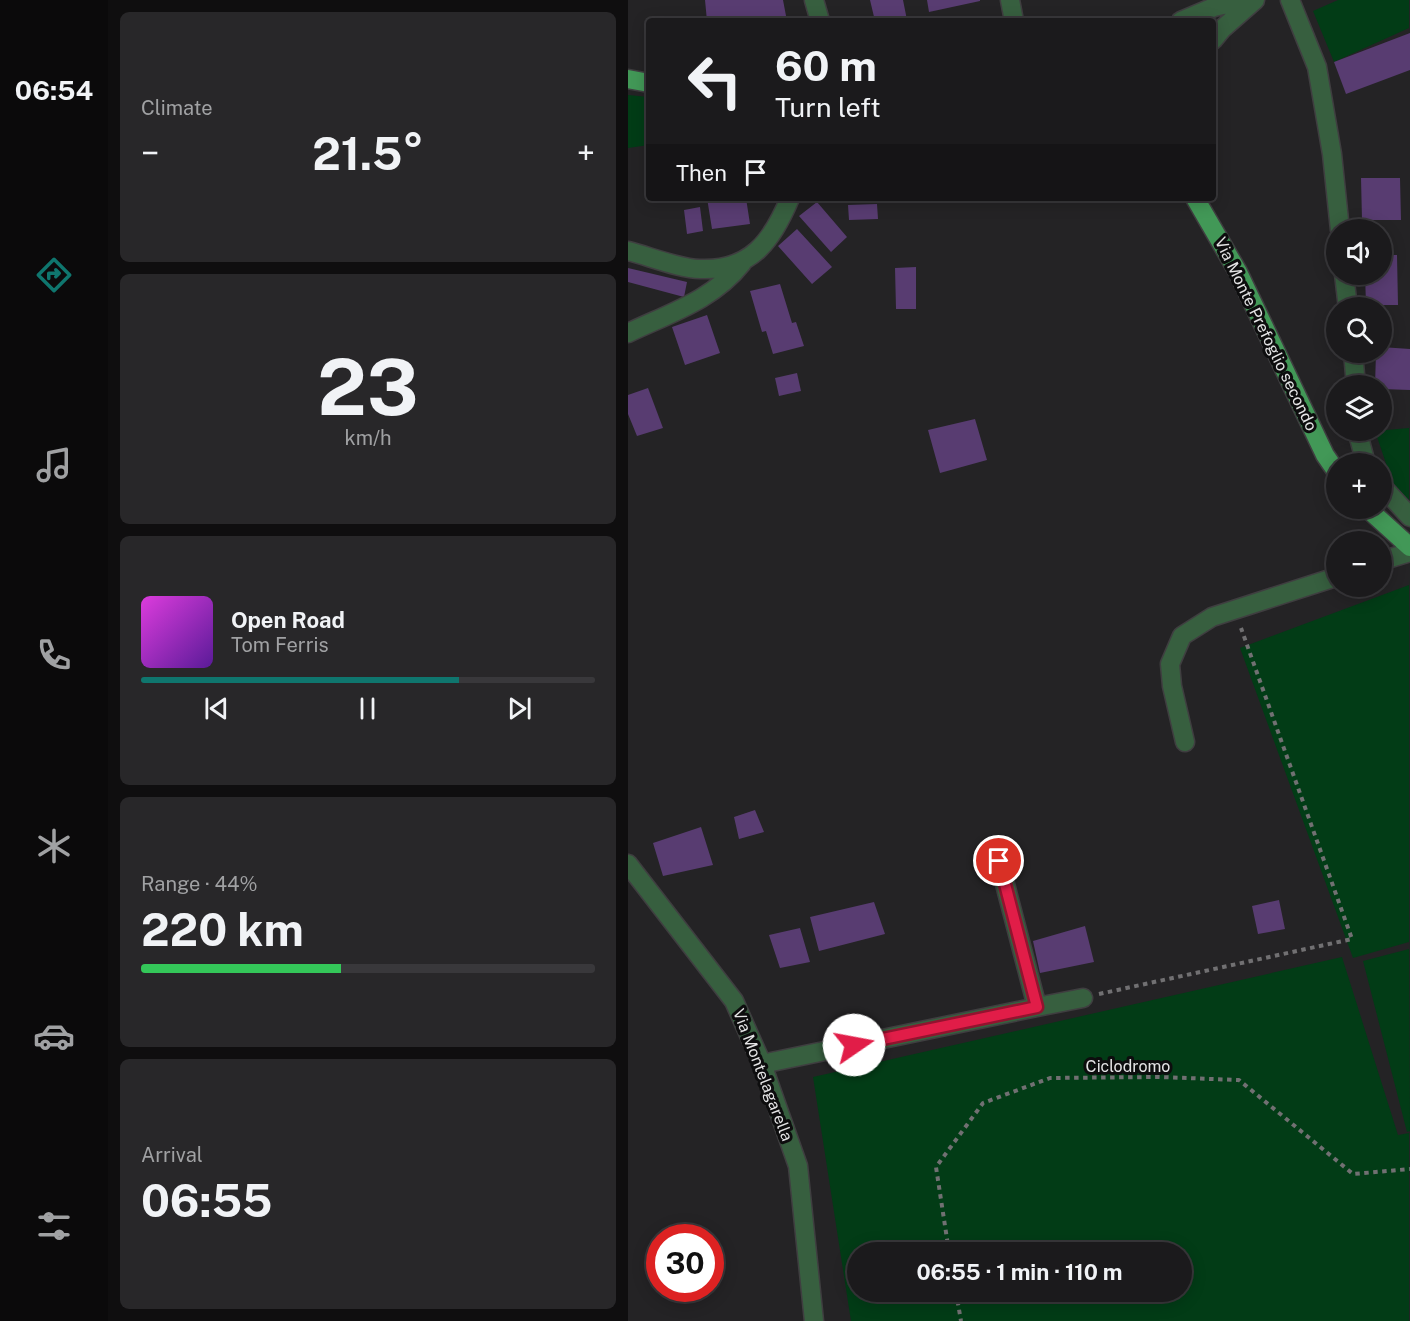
<!DOCTYPE html>
<meta charset="utf-8">
<style>
body{margin:0;font-family:"Public Sans",sans-serif;background:#282729;color:#f1f3f6;height:100vh;display:flex;flex-direction:column;font-size:22px;white-space:nowrap}
*{box-sizing:border-box;margin:0}
p{font-size:20px;color:#a0a1a3}
.icon{flex:none;width:33px;height:33px;fill:none;stroke:currentColor;stroke-width:2;stroke-linecap:round;stroke-linejoin:round}
.map{position:relative;flex:1;overflow:hidden}
.panel{display:flex;flex-direction:column;gap:12px;padding:12px;background:#0f0e0f;width:520px}
.panel>*{flex:none}
.guide{position:absolute;left:18px;top:18px;width:570px;height:183px;border-radius:6px;box-shadow:0 3px 15px #0003,0 0 0 2px #39383b;background:#1b1a1c;color:#f1f3f6;overflow:hidden}
.controls{position:absolute;left:698px;top:219px;display:grid;gap:12px}
.controls a{display:grid;place-items:center;width:66px;height:66px;border-radius:50%;background:#1b1a1c;box-shadow:0 3px 15px #0003,0 0 0 2px #39383b;font-size:30px}
.speed{position:absolute;left:18px;top:1224px;display:flex;gap:12px;font-size:30px;font-weight:700;text-align:center}
.speed>*{display:grid;place-content:center;width:78px;height:78px;border-radius:50%;background:#1b1a1c;box-shadow:0 3px 15px #0003,0 0 0 2px #39383b;line-height:1}
.speed .limit{border:9px solid #d22;background:#fff;color:#111}
.pin{position:absolute;display:grid;place-items:center;width:51px;height:51px;color:#fff;margin:-26px;border:3px solid #fff;border-radius:50%;box-shadow:0 2px 6px #0007}
.me{position:absolute;width:66px;margin:-33px;rotate:78deg;stroke-linejoin:round;filter:drop-shadow(0 0 4px #0008)}
.turn{display:flex;align-items:center;gap:21px;height:126px;padding:0 30px;font-size:27px}
.turn .icon{width:78px;height:78px;stroke-width:2.5}
.turn b{display:block;font-size:42px;line-height:51px}
.then{display:flex;align-items:center;height:57px;padding:0 30px;background:#0003;gap:12px;font-size:22px}
.big{font-size:45px;font-weight:700;line-height:1.1}
.panel .card{flex:1;display:flex;flex-direction:column;justify-content:center;gap:9px;min-width:0;padding:0 21px;border-radius:9px;background:#282729}
.panel .dial{align-items:center;gap:0}
.dial b{font-size:78px;line-height:1}
.song{display:flex;align-items:center;gap:18px}
.cover{width:72px;height:72px;border-radius:9px;background:linear-gradient(135deg,hsl(300 70% 55%),hsl(270 70% 35%))}
.played{height:6px;border-radius:3px;background:linear-gradient(90deg,#0f766e 70%,#39383b 70%)}
.keys{display:flex;justify-content:space-around;direction:ltr}
.heat{display:flex;justify-content:space-between;align-items:center;font-size:33px;direction:ltr}
.charge{height:9px;border-radius:4px;background:linear-gradient(90deg,#34c759 44%,#39383b 0)}
.trip{position:absolute;left:219px;top:1242px;width:345px;height:60px;border-radius:30px;background:#1b1a1c;box-shadow:0 3px 15px #0003,0 0 0 2px #39383b;font-weight:700;line-height:60px;text-align:center}
main{display:flex;flex:1;min-height:0}
.dock{display:flex;flex-direction:column;width:108px;justify-content:space-around;align-items:center;background:#0b0a0b;color:#a0a1a3}
.dock .icon{width:42px;height:42px}
.dock .on{color:#0f766e}
.dock b{font-size:27px;color:#f1f3f6}
.map>svg:first-child{display:block}
.green{fill:#023c16;fill-rule:evenodd}
.building{fill:#583c71}
.lines{fill:none;stroke-linecap:round;stroke-linejoin:round}
.minor-casing{stroke:#3f3e40;stroke-width:21}
.major-casing{stroke:#3f3e40;stroke-width:21}
.path{stroke:#717072;stroke-width:4;stroke-dasharray:4.5 4.5;stroke-linecap:butt}
.minor{stroke:#375f3f;stroke-width:18}
.major{stroke:#429857;stroke-width:18}
.route-casing{stroke:#92132f;stroke-width:15}
.route{stroke:#e11d48;stroke-width:10}
.labels{text-anchor:middle;dominant-baseline:central;stroke-width:6;stroke-linejoin:round;paint-order:stroke}
.street-label{font-size:16px;fill:#e4e4e5;stroke:#0d0d0e}
</style>
<main>
<nav class="dock">
<b>06:54</b>
<svg class="icon on" aria-label="directions" viewBox="0 0 24 24"><path d="M12 3l9 9-9 9-9-9zM9 14v-3h6M13 9l2 2-2 2"/></svg>
<svg class="icon" aria-label="music" viewBox="0 0 24 24"><path d="M9 18V5l10-2v13"/><circle cx="6" cy="18" r="3"/><circle cx="16" cy="16" r="3"/></svg>
<svg class="icon" aria-label="phone" viewBox="0 0 24 24"><path d="M5 4h4l2 5-3 2q2 4 5 5l2-3 5 2v4C11 20 4 13 5 4z"/></svg>
<svg class="icon" aria-label="climate" viewBox="0 0 24 24"><path d="M12 3v18M4 7l16 10M4 17L20 7"/></svg>
<svg class="icon" aria-label="car" viewBox="0 0 24 24"><path d="M5 17H2v-5l4-1 3-4h7l3 4 3 1v5h-3M9 17h6M6 11h13"/><circle cx="7" cy="17" r="2"/><circle cx="17" cy="17" r="2"/></svg>
<svg class="icon" aria-label="filters" viewBox="0 0 24 24"><path d="M4 7h16M4 17h16"/><circle cx="9" cy="7" r="2"/><circle cx="15" cy="17" r="2"/></svg>
</nav>
<section class="panel">
<div class="card"><p>Climate</p>
<div class="heat"><a>−</a><b class="big">21.5°</b><a>+</a></div>
</div>
<div class="card dial"><b>23</b><p>km/h</p></div>
<div class="card">
<div class="song"><i class="cover"></i><div><b>Open Road</b><p>Tom Ferris</p></div></div>
<div class="played"></div>
<div class="keys"><svg class="icon" aria-label="previous" viewBox="0 0 24 24"><path d="M18 5L8 12l10 7zM5 5v14"/></svg><svg class="icon" aria-label="pause" viewBox="0 0 24 24"><path d="M8 5v14M16 5v14"/></svg><svg class="icon" aria-label="next" viewBox="0 0 24 24"><path d="M6 5l10 7-10 7zM19 5v14"/></svg></div>
</div>
<div class="card"><p>Range · 44%</p><b class="big">220 km</b><div class="charge"></div></div>
<div class="card"><p>Arrival</p><b class="big">06:55</b></div>
</section>
<div class="map">
<svg width="782" height="1321" viewBox="0 0 782 1321">
<rect width="100%" height="100%" fill="#242325"/>
<!-- green -->
<path class="green" d="M710 0H781V28L706 62 685 11Z
M0 95 21 97V145L0 148Z
M781 428V500L767 490 747 431Z
M781 585V942L725 958 612 648Z
M781 949 782 1131 779 1132 735 961Z
M714 957 770 1135 781 1133V1321H223L185 1077ZM230 1252H554V1292H230Z"/>
<!-- building -->
<path class="building" d="M77 0H155L159 21H79Z
M242 0H275L279 20 247 21Z
M299 0H352V1L301 12Z
M782 33V70L718 94 706 62Z
M733 178H772L773 220H734Z
M79 198H118L122 224 84 229Z
M189 202 219 237 203 252 171 216Z
M249 204 250 219 221 220 220 205Z
M72 207 75 231 59 234 56 210Z
M169 229 204 267 184 284 150 246Z
M753 255H769L770 305H738L737 274H753Z
M288 267V309H268L267 268Z
M0 268 59 282 56 297 0 282Z
M152 284 164 323 168 322 176 346 145 354 138 331 134 332 122 291Z
M79 315 92 353 57 365 44 327Z
M753 347 782 349V390L753 389V386H747L748 352H753Z
M169 373 173 391 151 396 147 378Z
M20 388 35 428 9 436 0 414V395Z
M347 419 359 460 312 473 300 430Z
M127 810 136 832 111 839 106 817Z
M73 827 85 865 35 876 25 843Z
M651 900 657 929 630 934 624 906Z
M246 902 257 934 191 951 182 917Z
M457 926 466 962 412 973 405 941Z
M172 928 182 962 152 968 141 935Z"/>
<g class="lines">
<!-- minor casing -->
<g class="minor-casing">
<path id="minor" d="M186 0 192 21
M382 0 386 21
M662 0 689 67 704 154 712 230
M553 21 586 7 618 0
M585 40 594 29 627 0
M0 251C20 256 53 269 72 269 123 271 144 241 162 198
M716 274 720 308
M0 333C42 313 85 300 114 263
M725 352 728 386
M729 430 738 464
M753 485 782 517
M753 561 782 552
M557 742 544 686 542 664 554 636 584 617 708 577
M0 864 106 1001 134 1064 170 1166 186 1321
M409 1007 455 998
M134 1064 409 1007 371 861"/>
</g>
<!-- major casing -->
<g class="major-casing">
<path id="major" d="M0 79 21 83
M567 198 610 272 697 455 708 471
M739 508 782 547"/>
</g>
<!-- path -->
<path class="path" d="M471 994 724 939 613 628
M321 1252 308 1167 355 1103 422 1078 531 1077 611 1080 725 1174 782 1169
M328 1292 333 1321"/>
<!-- minor -->
<use href="#minor" class="minor"/>
<!-- major -->
<use href="#major" class="major"/>
</g>
<g class="lines">
<!-- route casing -->
<g class="route-casing">
<path id="route" d="M226 1045 409 1007 371 861"/>
</g>
<!-- route -->
<use href="#route" class="route"/>
</g>
<g class="labels">
<!-- street labels -->
<g class="street-label">
<text transform="translate(638 334) rotate(64)">Via Monte Prefoglio secondo</text>
<text x="500" y="1066">Ciclodromo</text>
<text transform="translate(135 1075) rotate(69)">Via Montelagarella</text>
</g>
</g>
</svg>
<div class="controls">
<a><svg class="icon" aria-label="sound" viewBox="0 0 24 24"><path d="M4 9h4l5-4v14l-5-4H4zM17 9q2 3 0 6"/></svg></a>
<a><svg class="icon" aria-label="search" viewBox="0 0 24 24"><circle cx="10" cy="10" r="6"/><path d="M15 15l6 6"/></svg></a>
<a><svg class="icon" aria-label="layers" viewBox="0 0 24 24"><path d="M12 4l9 5-9 5-9-5zM3 14l9 5 9-5"/></svg></a>
<a>+</a>
<a>−</a>
</div>
<div class="speed"><div class="limit">30</div></div>
<div class="pin" style="left:371px;top:861px;background:#d93025"><svg class="icon" aria-label="arrive" viewBox="0 0 24 24"><path d="M6 21V4h12l-3 4 3 4H6"/></svg></div>
<svg class="me" style="left:226px;top:1045px" viewBox="-20 -20 40 40"><circle r="19" fill="#fff"/><path d="M0-13L10 11 0 6-10 11z" fill="#e11d48"/></svg>
<div class="trip">06:55 · 1 min · 110 m</div>
<div class="guide">
<div class="turn"><svg class="icon" aria-label="left" viewBox="0 0 24 24"><path d="M17 20v-9H6M10 6l-5 5 5 5"/></svg><div><b>60 m</b>Turn left</div></div>
<div class="then">Then<svg class="icon" aria-label="arrive" viewBox="0 0 24 24"><path d="M6 21V4h12l-3 4 3 4H6"/></svg></div>
</div>
</div>
</main>
